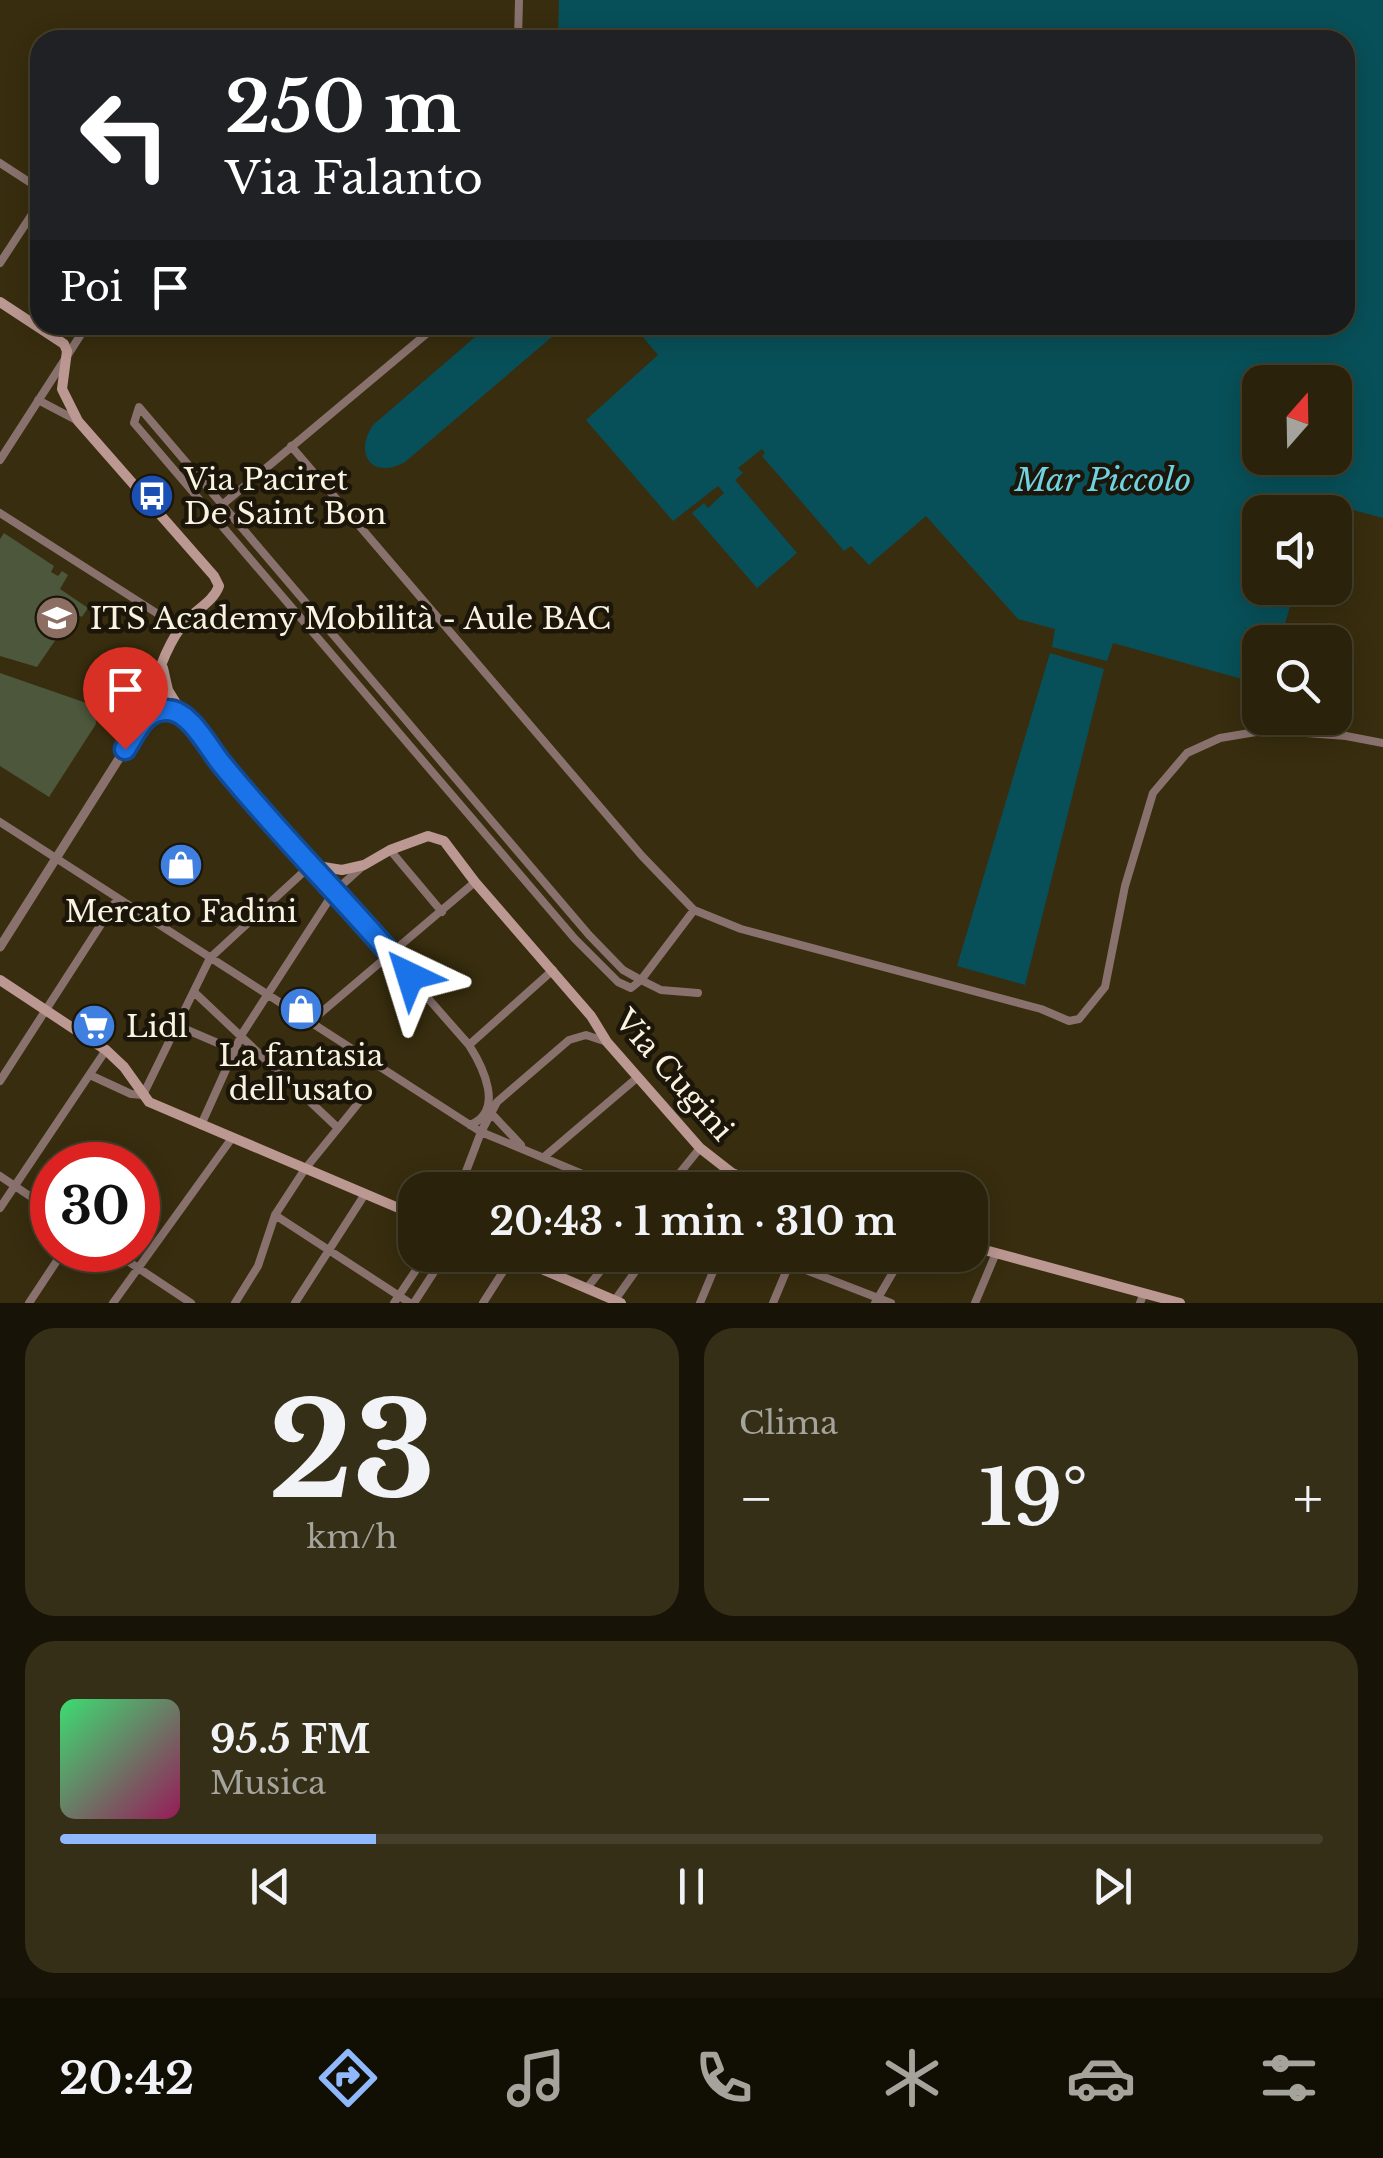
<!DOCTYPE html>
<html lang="it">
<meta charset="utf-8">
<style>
body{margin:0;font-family:"Libre Baskerville",serif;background:#362f18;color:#f1f3f6;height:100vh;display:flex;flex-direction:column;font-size:38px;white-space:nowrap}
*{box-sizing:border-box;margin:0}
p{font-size:32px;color:#a5a49c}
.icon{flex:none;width:55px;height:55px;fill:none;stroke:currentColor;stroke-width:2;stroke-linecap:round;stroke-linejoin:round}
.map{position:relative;height:1303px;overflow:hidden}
.details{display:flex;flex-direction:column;gap:25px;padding:25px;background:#171306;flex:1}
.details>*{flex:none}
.banner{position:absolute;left:30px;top:30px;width:1325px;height:305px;border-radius:30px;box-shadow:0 5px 25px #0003,0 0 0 2px #463f2b;background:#202124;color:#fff;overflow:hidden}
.needle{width:65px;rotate:20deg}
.controls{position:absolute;left:1242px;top:365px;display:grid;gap:20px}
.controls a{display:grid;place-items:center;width:110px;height:110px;border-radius:20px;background:#2a220a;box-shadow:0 5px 25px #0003,0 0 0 2px #463f2b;font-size:50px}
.speed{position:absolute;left:30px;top:1142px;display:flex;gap:20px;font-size:50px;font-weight:700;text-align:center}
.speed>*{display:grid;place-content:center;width:130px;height:130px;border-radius:50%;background:#2a220a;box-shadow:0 5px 25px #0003,0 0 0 2px #463f2b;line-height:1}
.speed .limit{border:15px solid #d22;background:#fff;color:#111}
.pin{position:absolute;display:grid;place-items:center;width:85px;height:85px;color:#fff;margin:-102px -42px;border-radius:50% 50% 50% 0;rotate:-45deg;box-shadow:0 0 10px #0007}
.pin .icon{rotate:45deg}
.me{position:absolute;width:110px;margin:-55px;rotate:319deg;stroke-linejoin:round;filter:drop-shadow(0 0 8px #0008)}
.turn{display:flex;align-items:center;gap:35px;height:210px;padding:0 30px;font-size:45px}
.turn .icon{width:130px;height:130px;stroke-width:2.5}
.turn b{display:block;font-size:70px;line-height:85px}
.then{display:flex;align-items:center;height:95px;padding:0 30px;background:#0003;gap:20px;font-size:38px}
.big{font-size:75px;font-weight:700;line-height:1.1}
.details .tile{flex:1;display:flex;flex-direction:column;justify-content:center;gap:15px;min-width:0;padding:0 35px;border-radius:30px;background:#362f18}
.details .dial{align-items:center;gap:0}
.dial b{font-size:130px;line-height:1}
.song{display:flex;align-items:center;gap:30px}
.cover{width:120px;height:120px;border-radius:15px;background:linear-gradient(135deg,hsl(140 70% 55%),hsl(330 70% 35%))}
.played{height:10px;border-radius:5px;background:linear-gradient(90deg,#90b8fd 25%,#463f2b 25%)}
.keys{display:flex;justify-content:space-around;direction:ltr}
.heat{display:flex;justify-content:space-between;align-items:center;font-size:55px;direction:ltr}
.details .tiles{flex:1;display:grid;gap:25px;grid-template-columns:1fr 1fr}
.tile:last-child{grid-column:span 2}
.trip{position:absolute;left:398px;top:1172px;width:590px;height:100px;border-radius:30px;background:#2a220a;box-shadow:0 5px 25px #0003,0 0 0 2px #463f2b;font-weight:700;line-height:100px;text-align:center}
.tab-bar{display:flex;height:160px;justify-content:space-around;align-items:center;background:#110e04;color:#a5a49c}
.tab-bar .icon{width:70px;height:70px}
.tab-bar .active{color:#90b8fd}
.tab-bar b{font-size:45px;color:#f1f3f6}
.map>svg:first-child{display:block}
.green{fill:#4c573c}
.water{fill:#085059;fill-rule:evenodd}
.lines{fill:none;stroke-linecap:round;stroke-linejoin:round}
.minor{stroke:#89726e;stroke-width:8}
.tertiary{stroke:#89726e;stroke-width:9}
.secondary{stroke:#bc9892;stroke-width:10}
.route-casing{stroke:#114b97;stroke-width:25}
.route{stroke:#1a73e8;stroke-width:18}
.labels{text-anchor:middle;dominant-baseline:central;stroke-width:9;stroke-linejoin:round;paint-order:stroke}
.poi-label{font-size:30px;fill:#f9f3e1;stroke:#1b1609;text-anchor:start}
.street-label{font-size:30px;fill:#f9f3e1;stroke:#1b1609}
.water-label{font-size:32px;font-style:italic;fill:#6fd2e1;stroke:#1b1609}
</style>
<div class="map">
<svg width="1383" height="1303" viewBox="0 0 1383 1303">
<rect width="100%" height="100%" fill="#382d0e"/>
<!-- green -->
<path class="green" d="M4 533 54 566 51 572 58 576 62 571 68 575 60 589 88 608 82 617 74 613 37 667 0 656V539Z
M0 673 95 706 96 724 49 797 0 766Z"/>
<!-- water -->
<path class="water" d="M559 0H1383V518L1319 501 1316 512H1260V588H1295L1280 642H1260V684L1113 643 1107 661 1052 647 1055 629 1018 619 926 516 869 565 851 546 844 551 762 456 765 453 762 449 738 468 743 473 735 480 797 553 757 588 692 513 704 503 708 508 724 493 718 486 673 521 586 420 658 355 633 325H1345V40H558ZM1260 382H1335V458H1260Z
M489 325H566L405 462C373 480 353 455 373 425Z
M1050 653 1104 669 1025 985 957 966Z"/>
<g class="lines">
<!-- minor -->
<path class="minor" d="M518 40 519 0
M0 163 40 189
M0 263 40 202
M38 400 78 421
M139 407 589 935 623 970 641 980 631 988 618 982 575 939 134 423Z
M291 446 642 856 694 910 741 929 1041 1009 1069 1021 1079 1019 1105 987 1125 886 1153 793 1187 753 1220 738 1268 730 1346 736 1383 743
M0 460 87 325
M222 505 437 325
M0 513 180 628
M0 822 481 1132 621 1190
M390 850 442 912
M694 910 641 980 661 990 698 993
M194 992 338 1128
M310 1022 475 882
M178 1026 234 1050
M469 1045 553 970
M90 1075 131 1094 143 1095 210 958 311 865 469 1045C483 1067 505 1111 470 1125
M0 1081 118 898
M490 1112 521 1145
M201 1125 242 1034 334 892 364 865
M544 1157 638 1077
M0 1176 52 1211
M459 1190 481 1132 497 1102 569 1040 586 1035 607 1042
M666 1190 700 1148
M0 1208 106 1050
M275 1215 410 1303
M111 1250 191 1303
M767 1255 891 1303
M587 1288 613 1255
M615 1300 647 1255
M29 1303 64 1250
M113 1303 232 1138
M235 1303 258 1266 275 1215 305 1169 365 1095
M295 1303 365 1194
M394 1303 426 1255
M414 1303 445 1255
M483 1303 513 1256
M700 1303 720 1255
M773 1303 793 1255
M875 1303 903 1255
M975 1303 996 1253
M1140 1303 1144 1293"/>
<!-- tertiary -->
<path class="tertiary" d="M0 947 144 719"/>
<!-- secondary -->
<path class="secondary" d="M0 302 64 344 67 351 62 389 78 421 214 576 219 586C213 603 191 612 181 627 162 653 153 689 144 718
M163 668 168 690 184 716
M144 719C159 709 168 707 184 717L311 865 342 870 364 865 390 850 428 836 444 841 475 882 591 1016 607 1042 700 1148 732 1173 774 1190
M0 980 106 1050 124 1067 149 1102 415 1215
M970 1246 1180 1303
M509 1255 621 1303"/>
</g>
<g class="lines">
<!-- route casing -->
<g class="route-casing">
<path id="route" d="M125 749C135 734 145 708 168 710 190 711 208 747 221 763 281 837 349 904 410 976"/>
</g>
<!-- route -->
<use href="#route" class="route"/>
</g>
<!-- icons -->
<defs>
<g id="bus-disc" transform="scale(2.25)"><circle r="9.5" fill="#1a4fb4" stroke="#1b1609"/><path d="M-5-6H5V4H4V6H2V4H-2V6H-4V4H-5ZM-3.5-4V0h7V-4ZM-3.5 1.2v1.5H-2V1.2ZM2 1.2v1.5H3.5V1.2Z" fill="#fff"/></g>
<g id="university-disc" transform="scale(2.25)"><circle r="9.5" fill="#8d6e63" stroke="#1b1609"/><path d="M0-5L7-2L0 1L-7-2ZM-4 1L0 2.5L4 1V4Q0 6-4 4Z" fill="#fff"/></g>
<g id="shop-disc" transform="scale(2.25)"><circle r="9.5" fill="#3f7fe0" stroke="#1b1609"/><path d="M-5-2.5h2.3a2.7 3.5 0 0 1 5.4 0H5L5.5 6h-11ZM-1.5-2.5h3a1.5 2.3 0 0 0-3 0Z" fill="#fff"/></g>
<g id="supermarket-disc" transform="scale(2.25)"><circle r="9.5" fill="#3f7fe0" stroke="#1b1609"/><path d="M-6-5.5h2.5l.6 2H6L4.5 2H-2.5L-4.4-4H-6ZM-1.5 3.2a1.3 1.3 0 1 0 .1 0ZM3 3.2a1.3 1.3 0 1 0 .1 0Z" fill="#fff"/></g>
</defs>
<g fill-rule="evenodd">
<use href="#bus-disc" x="152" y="496"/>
<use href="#university-disc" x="57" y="618"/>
<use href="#shop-disc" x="181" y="865"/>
<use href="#shop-disc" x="301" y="1009"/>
<use href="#supermarket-disc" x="94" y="1026"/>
</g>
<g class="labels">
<!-- poi labels -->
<g class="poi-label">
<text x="184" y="479">Via Paciret<tspan x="184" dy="34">De Saint Bon</tspan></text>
<text x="90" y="618">ITS Academy Mobilità - Aule BAC</text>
<text x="181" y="911" text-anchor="middle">Mercato Fadini</text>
<text x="126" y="1026">Lidl</text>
<text x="301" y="1055" text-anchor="middle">La fantasia<tspan x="301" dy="34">dell'usato</tspan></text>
</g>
<!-- street labels -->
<g class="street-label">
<text transform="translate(674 1075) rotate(49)">Via Cugini</text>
</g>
<!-- water labels -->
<g class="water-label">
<text x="1103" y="480">Mar Piccolo</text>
</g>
</g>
</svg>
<div class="controls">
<a><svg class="needle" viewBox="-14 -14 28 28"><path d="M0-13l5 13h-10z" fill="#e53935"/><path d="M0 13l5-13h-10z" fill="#a5a49c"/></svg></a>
<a><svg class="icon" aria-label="sound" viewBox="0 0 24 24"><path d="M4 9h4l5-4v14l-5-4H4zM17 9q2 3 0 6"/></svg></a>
<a><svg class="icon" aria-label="search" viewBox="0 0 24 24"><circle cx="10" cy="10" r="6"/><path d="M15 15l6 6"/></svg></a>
</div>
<div class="speed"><div class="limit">30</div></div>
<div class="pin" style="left:125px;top:749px;background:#d93025"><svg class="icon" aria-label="arrive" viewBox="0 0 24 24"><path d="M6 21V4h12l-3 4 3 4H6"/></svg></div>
<svg class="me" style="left:410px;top:976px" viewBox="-20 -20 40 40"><path d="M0-17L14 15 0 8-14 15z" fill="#1a73e8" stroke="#fff" stroke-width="4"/></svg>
<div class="trip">20:43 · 1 min · 310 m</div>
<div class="banner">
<div class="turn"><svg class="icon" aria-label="left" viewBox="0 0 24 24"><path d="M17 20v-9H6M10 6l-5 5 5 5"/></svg><div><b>250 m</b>Via Falanto</div></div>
<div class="then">Poi<svg class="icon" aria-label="arrive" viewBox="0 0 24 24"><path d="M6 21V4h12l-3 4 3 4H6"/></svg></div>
</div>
</div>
<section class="details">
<div class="tiles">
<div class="tile dial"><b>23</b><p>km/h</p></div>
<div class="tile"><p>Clima</p>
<div class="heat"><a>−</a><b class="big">19°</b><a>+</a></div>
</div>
<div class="tile">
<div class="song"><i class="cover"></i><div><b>95.5 FM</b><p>Musica</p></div></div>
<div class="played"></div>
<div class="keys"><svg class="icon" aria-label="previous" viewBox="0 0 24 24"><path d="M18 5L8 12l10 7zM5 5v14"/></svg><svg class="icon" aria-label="pause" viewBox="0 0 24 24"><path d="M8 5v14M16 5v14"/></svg><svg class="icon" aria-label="next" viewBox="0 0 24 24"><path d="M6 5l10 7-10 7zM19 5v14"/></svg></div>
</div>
</div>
</section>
<nav class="tab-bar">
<b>20:42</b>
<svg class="icon active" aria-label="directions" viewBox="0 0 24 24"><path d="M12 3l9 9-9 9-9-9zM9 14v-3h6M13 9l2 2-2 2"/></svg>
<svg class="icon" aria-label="music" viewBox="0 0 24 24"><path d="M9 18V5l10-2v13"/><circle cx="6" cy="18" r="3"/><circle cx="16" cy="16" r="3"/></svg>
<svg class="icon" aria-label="phone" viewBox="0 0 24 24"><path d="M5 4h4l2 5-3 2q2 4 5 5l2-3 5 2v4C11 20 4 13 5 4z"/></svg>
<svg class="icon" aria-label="climate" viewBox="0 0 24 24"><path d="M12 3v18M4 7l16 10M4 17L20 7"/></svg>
<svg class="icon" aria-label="car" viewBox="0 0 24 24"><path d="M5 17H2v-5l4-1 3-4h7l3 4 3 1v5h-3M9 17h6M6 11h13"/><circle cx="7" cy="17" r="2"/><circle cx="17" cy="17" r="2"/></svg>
<svg class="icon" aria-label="filters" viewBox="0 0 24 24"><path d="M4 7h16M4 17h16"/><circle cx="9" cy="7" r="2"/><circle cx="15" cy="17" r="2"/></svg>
</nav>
